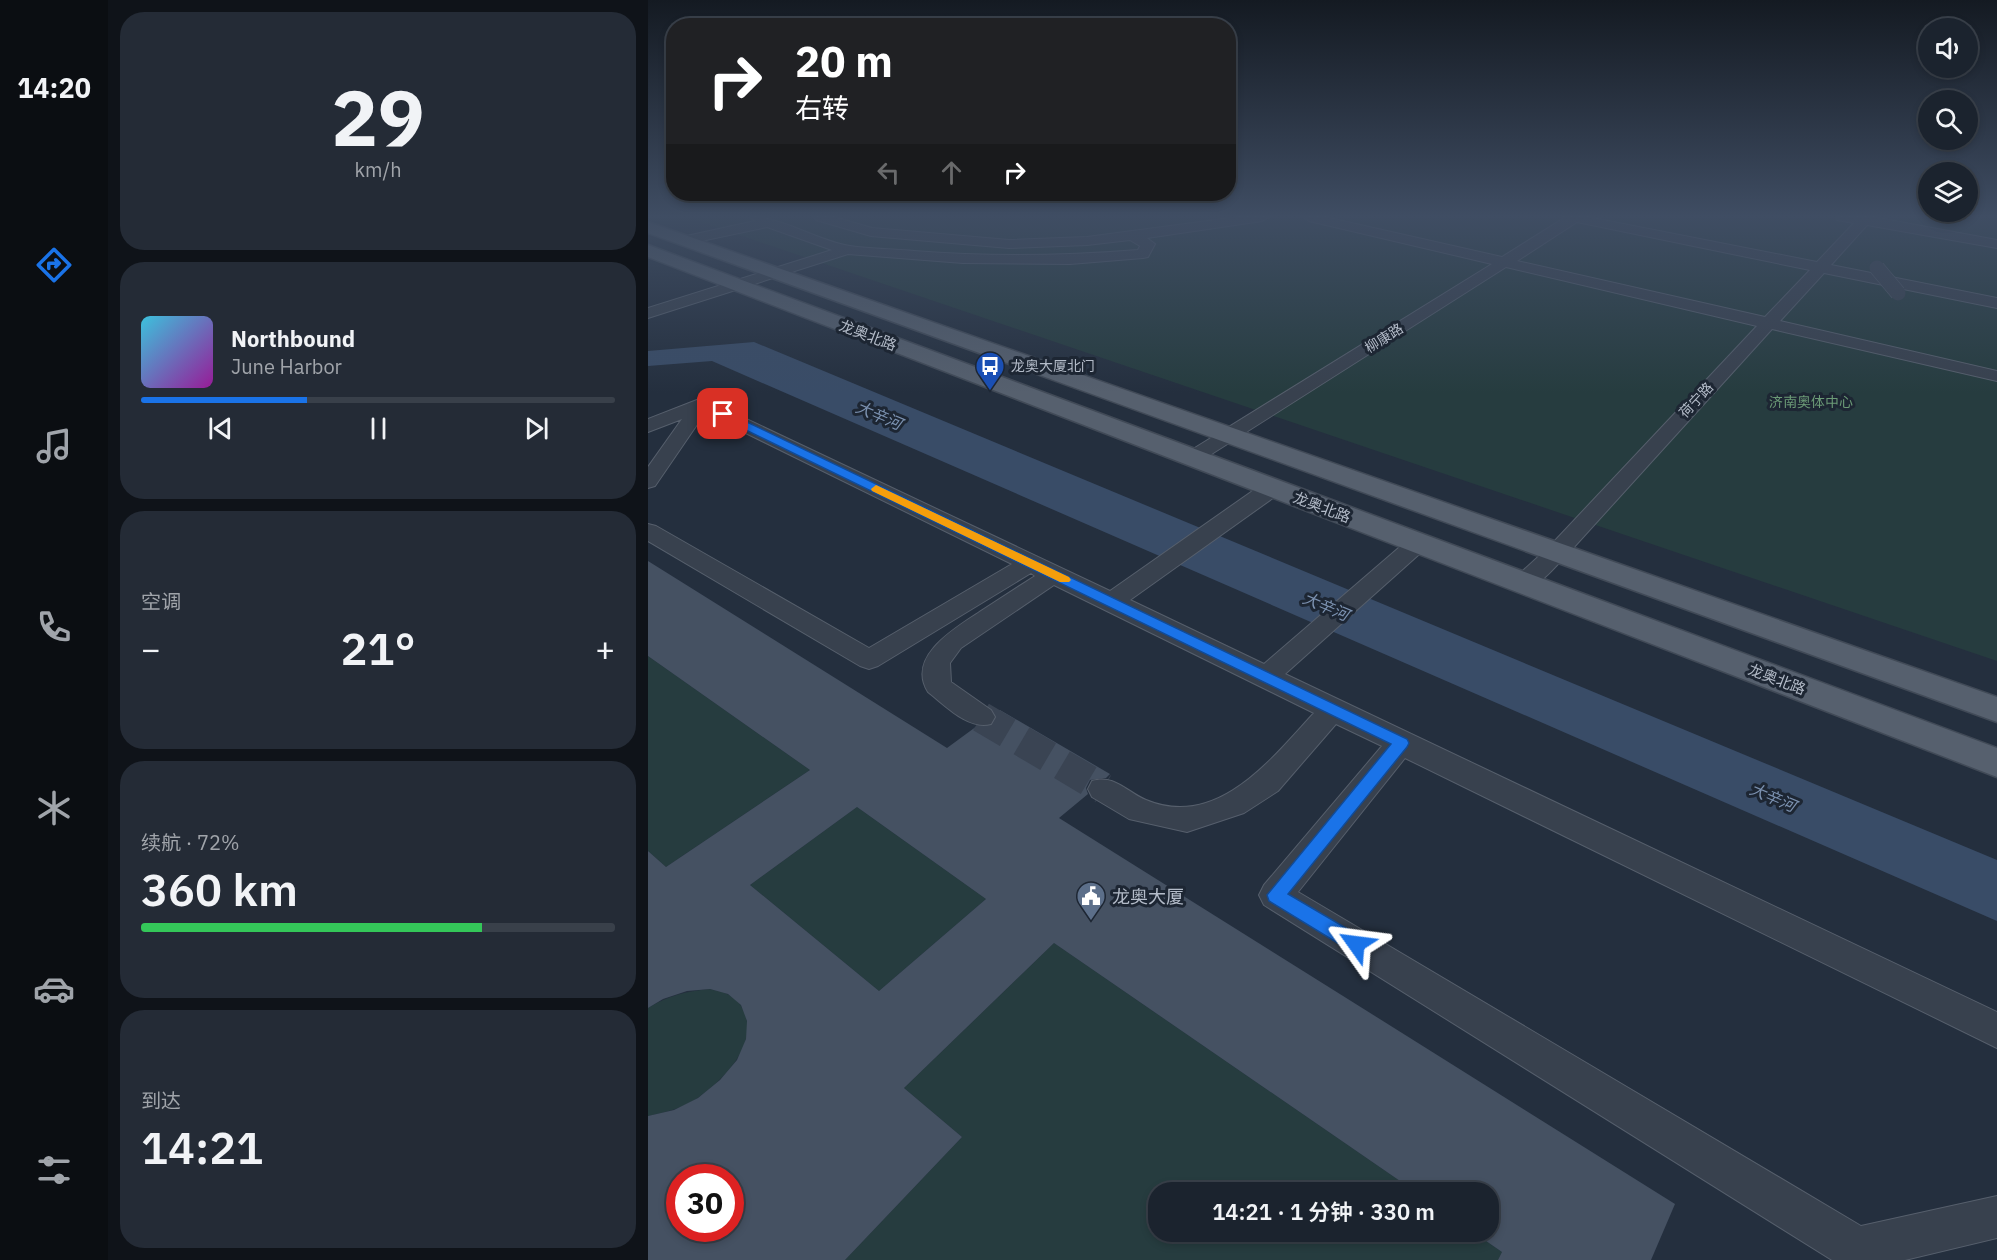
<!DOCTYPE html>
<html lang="zh">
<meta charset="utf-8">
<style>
body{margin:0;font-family:"IBM Plex Sans","Noto Sans SC",sans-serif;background:#242b36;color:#f1f3f6;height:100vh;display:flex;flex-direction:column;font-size:22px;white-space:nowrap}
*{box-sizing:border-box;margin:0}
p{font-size:20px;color:#a0a4aa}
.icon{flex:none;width:33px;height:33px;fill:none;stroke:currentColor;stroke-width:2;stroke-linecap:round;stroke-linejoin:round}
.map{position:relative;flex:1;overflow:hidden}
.panel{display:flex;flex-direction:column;gap:12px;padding:12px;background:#0f1319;width:540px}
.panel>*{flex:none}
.top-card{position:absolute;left:18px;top:18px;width:570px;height:183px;border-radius:24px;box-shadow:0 3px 9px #0003,0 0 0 2px #39404a;background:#202124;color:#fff;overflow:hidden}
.fabs{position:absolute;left:1270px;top:18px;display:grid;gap:12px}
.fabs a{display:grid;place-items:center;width:60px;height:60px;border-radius:50%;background:#1b232e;box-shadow:0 3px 9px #0003,0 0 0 2px #39404a;font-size:30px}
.speed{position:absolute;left:18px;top:1164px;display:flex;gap:12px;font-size:30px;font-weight:700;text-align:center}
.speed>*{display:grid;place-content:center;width:78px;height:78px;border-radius:50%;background:#1b232e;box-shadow:0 3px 9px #0003,0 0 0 2px #39404a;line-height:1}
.speed .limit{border:9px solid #d22;background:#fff;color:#111}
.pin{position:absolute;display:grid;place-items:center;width:51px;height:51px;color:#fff;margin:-26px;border-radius:12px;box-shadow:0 3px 9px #0006}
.me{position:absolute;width:66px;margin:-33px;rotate:301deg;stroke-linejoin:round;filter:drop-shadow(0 0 4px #0008)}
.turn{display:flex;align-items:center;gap:21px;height:126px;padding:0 30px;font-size:27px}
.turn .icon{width:78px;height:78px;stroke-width:2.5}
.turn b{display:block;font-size:42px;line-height:51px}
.lanes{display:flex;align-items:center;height:57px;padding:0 30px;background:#0003;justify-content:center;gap:30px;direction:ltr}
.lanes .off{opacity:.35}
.big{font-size:45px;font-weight:600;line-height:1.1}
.panel .card{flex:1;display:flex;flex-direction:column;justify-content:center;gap:9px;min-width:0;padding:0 21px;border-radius:24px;background:#242b36}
.panel .dial{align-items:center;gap:0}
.dial b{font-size:78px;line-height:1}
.song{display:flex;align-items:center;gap:18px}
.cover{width:72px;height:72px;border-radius:9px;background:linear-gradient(135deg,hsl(190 70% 55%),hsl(300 70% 35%))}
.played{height:6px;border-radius:3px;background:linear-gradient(90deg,#1a73e8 35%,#39404a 35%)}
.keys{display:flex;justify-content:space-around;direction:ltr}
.heat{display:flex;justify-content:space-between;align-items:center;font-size:33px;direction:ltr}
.charge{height:9px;border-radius:4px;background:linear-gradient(90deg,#34c759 72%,#39404a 0)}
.trip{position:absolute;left:500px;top:1182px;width:351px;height:60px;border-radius:24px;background:#1b232e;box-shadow:0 3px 9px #0003,0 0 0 2px #39404a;font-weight:600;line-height:60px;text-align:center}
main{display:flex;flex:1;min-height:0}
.tab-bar{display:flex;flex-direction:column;width:108px;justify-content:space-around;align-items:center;background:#0b0e12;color:#a0a4aa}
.tab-bar .icon{width:42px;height:42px}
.tab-bar .current{color:#1a73e8}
.tab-bar b{font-size:27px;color:#f1f3f6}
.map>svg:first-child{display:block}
.green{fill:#263c3f}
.water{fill:#394c67}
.building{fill:#455162;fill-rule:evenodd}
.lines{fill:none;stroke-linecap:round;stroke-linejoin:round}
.minor-tunnel{stroke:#3a4453;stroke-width:31;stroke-dasharray:31 16;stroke-linecap:butt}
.minor-casing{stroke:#565f6c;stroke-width:2}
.major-casing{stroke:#414a57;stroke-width:3}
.minor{fill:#38414e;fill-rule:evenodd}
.major{fill:#56606e;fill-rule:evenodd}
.minor-bridge-casing{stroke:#565f6c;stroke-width:16;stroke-linecap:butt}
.minor-bridge{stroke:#38414e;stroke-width:15}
.route{fill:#1a73e8;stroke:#114b97;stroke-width:1.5}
.slow{fill:#f59e0b}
.labels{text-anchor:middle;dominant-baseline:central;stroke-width:6;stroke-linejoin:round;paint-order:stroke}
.far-street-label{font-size:14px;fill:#b4bcc9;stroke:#1d2633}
.far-poi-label{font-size:14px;fill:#b4bcc9;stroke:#1d2633;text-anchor:start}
.far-park-label{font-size:14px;fill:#6b9a76;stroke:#1d2633}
.street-label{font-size:15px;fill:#b4bcc9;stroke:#1d2633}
.water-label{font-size:16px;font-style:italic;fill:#7c92b1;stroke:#1d2633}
.near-poi-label{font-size:18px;fill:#b4bcc9;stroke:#1d2633;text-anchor:start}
</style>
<main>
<nav class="tab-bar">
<b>14:20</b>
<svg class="icon current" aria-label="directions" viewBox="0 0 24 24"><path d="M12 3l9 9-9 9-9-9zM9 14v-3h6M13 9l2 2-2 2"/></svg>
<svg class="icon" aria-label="music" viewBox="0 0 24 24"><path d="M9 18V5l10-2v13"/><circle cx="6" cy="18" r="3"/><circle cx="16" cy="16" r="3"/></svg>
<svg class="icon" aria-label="phone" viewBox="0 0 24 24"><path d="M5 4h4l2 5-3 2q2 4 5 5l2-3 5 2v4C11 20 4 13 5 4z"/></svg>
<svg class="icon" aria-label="climate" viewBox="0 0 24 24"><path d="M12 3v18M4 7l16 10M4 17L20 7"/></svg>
<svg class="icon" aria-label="car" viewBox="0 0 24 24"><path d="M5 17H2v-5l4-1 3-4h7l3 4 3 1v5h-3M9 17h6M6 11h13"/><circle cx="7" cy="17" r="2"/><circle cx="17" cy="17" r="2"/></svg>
<svg class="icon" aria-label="filters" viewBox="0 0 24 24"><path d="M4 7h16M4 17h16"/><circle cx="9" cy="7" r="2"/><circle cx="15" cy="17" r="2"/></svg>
</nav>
<section class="panel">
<div class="card dial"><b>29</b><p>km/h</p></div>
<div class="card">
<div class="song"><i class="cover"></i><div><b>Northbound</b><p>June Harbor</p></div></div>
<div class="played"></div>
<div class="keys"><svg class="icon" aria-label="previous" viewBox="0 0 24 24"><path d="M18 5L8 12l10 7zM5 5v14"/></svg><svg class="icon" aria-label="pause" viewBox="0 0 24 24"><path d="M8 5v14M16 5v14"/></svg><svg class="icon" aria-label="next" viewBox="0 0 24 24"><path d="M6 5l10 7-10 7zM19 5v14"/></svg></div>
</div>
<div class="card"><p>空调</p>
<div class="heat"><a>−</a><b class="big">21°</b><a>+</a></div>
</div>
<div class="card"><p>续航 · 72%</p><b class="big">360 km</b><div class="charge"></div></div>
<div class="card"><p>到达</p><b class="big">14:21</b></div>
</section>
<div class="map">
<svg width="1349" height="1260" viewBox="0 0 1349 1260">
<rect width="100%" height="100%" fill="#242f3e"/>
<!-- green -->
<path class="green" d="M38 217H1349V661Z
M0 656 162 770 18 867 0 851Z
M209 807 338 899 231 991 102 885Z
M406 943 768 1192H510V1232H825L854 1252 850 1260H197L314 1137 256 1088Z
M62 989C67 991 74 991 79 994 88 998 94 1005 97 1014 109 1046 75 1080 51 1097 36 1108 18 1112 0 1116V1008C20 996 38 991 62 989Z"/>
<!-- water -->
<path class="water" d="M106 342 1349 860V921L64 361 0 366V351Z"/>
<!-- building -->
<path class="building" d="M0 561 299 748 329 726 345 725 349 718 347 713 352 710 462 774 458 778 442 780 438 788 440 794 411 818 1027 1204 1003 1260H850L854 1252 825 1232H840V1192H768L406 943 256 1088 314 1137 197 1260H0V1116L26 1110 50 1098 72 1080 89 1060 98 1039 99 1021 93 1005 80 994 62 989 39 991 15 999 0 1008V851L18 867 162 770 0 656ZM209 807 338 899 231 991 102 885ZM32 1178H82V1228H32Z"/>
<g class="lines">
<!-- minor-tunnel -->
<path class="minor-tunnel" d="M333 717 455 789"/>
<!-- minor casing -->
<g class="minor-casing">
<path id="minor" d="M102 217C136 217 167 240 202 246 222 249 244 249 266 251 341 257 415 256 490 250L492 246 482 240 439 245 361 248 223 236 168 220 166 217H186L224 228 361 240 439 237 590 217H621L614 221 499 238 507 244 500 257 495 258 422 264 315 263 200 254 0 318V308L184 250 119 227 39 244 32 240 34 237 107 221Z
M655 217H677L854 257 916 218V217H940L1169 262 1206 223 1189 220 1188 217H1225L1349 240V248L1219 225 1183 265 1349 298V308L1176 273 1132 321 1349 371V381L1124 329 917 557C903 570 888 593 867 588L864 583 867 578 901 547 1109 326 858 267 551 462H537L534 458 537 454 844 264 661 221ZM929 222 1162 270 1117 317 869 261Z
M54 398 462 591 616 483 624 482 632 483 635 488 632 493 482 600 616 664 761 539 769 537 777 539 780 544 777 549 637 674 1349 1012V1048L757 758 650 892 1213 1226 1349 1196V1238L1257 1260H1184L616 905 611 895 616 885 734 746 688 724 630 791 596 813 539 832 481 819 444 797 440 789 444 781C466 774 479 792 498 800 570 830 624 758 666 713L406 585 313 648 302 663 303 682 343 710 347 717 343 724C320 730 298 706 280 692 257 655 311 626 336 609 353 598 370 587 387 576L383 573 230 666 221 669 212 666 0 541V524L8 526 221 648 364 564 57 413 7 486 0 488V467L34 419 0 432V419Z"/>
</g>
<!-- major casing -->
<g class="major-casing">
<path id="major" d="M0 222 1349 697V722L0 233Z
M0 245 1349 748V777L0 257Z"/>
</g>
<!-- minor -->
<use href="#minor" class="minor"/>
<!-- major -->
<use href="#major" class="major"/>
<!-- minor-bridge casing -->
<g class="minor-bridge-casing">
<path id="minor-bridge" d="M1229 268 1250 293"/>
</g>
<!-- minor-bridge -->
<use href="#minor-bridge" class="minor-bridge"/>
</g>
<!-- sky -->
<linearGradient id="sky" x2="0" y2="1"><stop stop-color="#141a22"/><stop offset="0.55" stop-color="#3f4d63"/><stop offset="1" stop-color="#3f4d63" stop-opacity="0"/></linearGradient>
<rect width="1349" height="393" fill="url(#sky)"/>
<!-- route -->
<path class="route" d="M71 412H78L759 739 761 743 759 747 640 894 715 938 717 944 715 950 708 952 701 950 621 901 619 895 743 744 71 417Z"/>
<!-- slow -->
<path class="slow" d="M228 485 421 577 423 580 421 582H412L224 491 223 489Z"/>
<!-- icons -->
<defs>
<g id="bus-pin" transform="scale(1.5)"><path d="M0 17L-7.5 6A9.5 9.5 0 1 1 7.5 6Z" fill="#1a4fb4" stroke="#1d2633"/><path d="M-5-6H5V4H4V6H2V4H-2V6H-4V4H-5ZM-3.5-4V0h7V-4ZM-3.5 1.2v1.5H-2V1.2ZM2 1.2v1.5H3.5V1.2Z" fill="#fff"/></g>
<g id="civic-pin" transform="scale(1.5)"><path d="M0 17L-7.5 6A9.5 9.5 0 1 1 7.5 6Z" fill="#5c6f8a" stroke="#1d2633"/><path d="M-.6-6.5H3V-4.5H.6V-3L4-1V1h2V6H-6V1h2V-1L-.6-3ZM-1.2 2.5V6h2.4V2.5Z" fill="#fff"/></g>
</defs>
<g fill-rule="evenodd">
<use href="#bus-pin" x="342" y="366"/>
<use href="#civic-pin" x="443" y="896"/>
</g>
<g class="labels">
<!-- far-street labels -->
<g class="far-street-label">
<text transform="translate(736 338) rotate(-32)">柳康路</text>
<text transform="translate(1048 400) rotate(-47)">荷宁路</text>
</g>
<!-- far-poi labels -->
<g class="far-poi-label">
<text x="363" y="366">龙奥大厦北门</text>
</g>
<!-- far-park labels -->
<g class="far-park-label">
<text x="1163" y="402">济南奥体中心</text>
</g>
<!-- street labels -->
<g class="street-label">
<text transform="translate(220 335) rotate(21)">龙奥北路</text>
<text transform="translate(674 507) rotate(21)">龙奥北路</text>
<text transform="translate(1129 679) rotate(21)">龙奥北路</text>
</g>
<!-- water labels -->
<g class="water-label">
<text transform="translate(231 415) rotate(23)">大辛河</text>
<text transform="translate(678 606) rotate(23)">大辛河</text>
<text transform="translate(1125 797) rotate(23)">大辛河</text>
</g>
<!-- near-poi labels -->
<g class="near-poi-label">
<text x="464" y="896">龙奥大厦</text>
</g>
</g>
</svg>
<div class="fabs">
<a><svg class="icon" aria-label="sound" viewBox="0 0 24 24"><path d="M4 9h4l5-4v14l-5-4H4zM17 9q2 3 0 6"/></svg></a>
<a><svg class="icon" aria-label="search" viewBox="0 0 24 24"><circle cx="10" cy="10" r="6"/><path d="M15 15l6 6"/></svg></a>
<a><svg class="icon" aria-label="layers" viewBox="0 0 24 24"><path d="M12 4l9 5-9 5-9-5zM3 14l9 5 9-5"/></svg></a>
</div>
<div class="speed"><div class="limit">30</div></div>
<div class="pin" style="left:75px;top:414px;background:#d93025"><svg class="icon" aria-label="arrive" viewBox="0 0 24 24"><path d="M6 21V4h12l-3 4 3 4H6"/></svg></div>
<svg class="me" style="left:708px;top:944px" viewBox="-20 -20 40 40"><path d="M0-17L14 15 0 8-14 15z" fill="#1a73e8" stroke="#fff" stroke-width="4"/></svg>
<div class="trip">14:21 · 1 分钟 · 330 m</div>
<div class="top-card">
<div class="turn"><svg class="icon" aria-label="right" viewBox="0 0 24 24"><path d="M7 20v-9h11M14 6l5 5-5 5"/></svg><div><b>20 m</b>右转</div></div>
<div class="lanes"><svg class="icon off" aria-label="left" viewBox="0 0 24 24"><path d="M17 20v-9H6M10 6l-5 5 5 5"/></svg><svg class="icon off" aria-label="ahead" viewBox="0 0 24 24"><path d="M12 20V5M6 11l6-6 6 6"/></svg><svg class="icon" aria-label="right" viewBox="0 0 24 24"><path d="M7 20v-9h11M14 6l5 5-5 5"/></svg></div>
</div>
</div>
</main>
